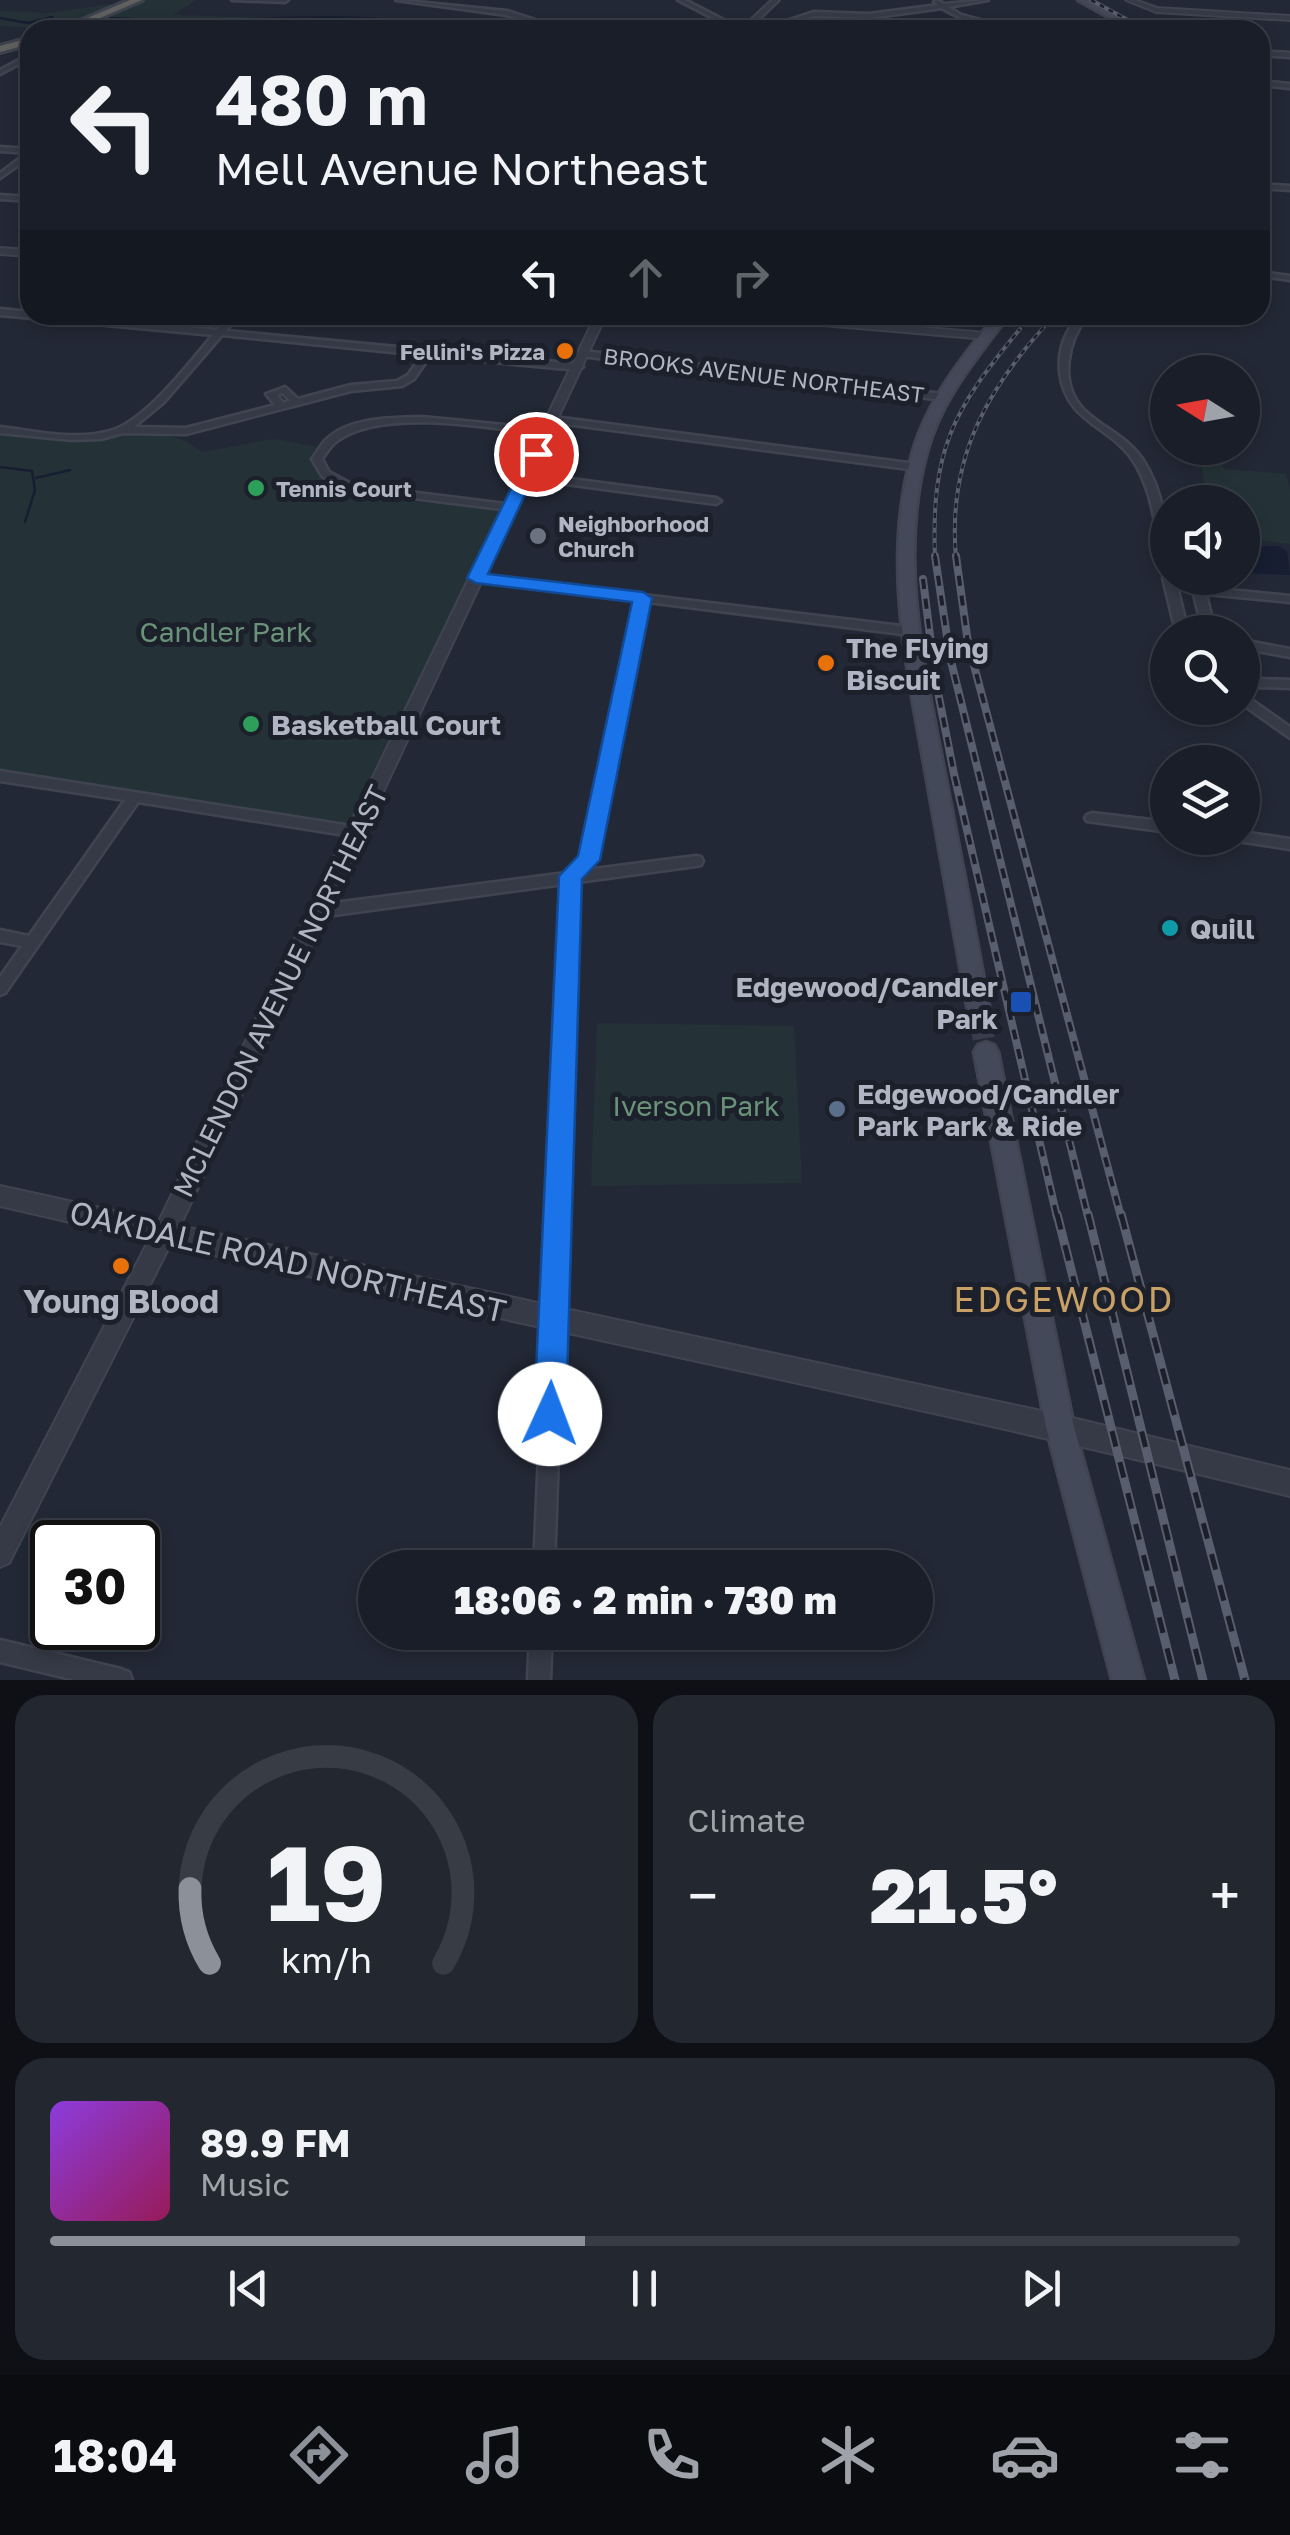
<!DOCTYPE html>
<meta charset="utf-8">
<style>
body{margin:0;font-family:"Golos Text",sans-serif;background:#232730;color:#f1f3f6;height:100vh;display:flex;flex-direction:column;font-size:38px;white-space:nowrap}
*{box-sizing:border-box;margin:0}
p{font-size:32px;color:#9fa2a8}
.icon{flex:none;width:55px;height:55px;fill:none;stroke:currentColor;stroke-width:2;stroke-linecap:round;stroke-linejoin:round}
.map{position:relative;height:1680px;overflow:hidden}
.panel{display:flex;flex-direction:column;gap:15px;padding:15px;background:#0e1016;flex:1}
.panel>*{flex:none}
.banner{position:absolute;left:20px;top:20px;width:1250px;height:305px;border-radius:30px;box-shadow:0 5px 15px #0003,0 0 0 2px #383c45;background:#1a1e28;color:#f1f3f6;overflow:hidden}
.needle{width:65px;rotate:281deg}
.buttons{position:absolute;left:1150px;top:355px;display:grid;gap:20px}
.buttons a{display:grid;place-items:center;width:110px;height:110px;border-radius:50%;background:#1a1e28;box-shadow:0 5px 15px #0003,0 0 0 2px #383c45;font-size:50px}
.speed{position:absolute;left:30px;top:1520px;display:flex;gap:20px;font-size:50px;font-weight:700;text-align:center}
.speed>*{display:grid;place-content:center;width:130px;height:130px;border-radius:50%;background:#1a1e28;box-shadow:0 5px 15px #0003,0 0 0 2px #383c45;line-height:1}
.speed .limit{border:5px solid #111;border-radius:15px;background:#fff;color:#111}
.pin{position:absolute;display:grid;place-items:center;width:85px;height:85px;color:#fff;margin:-42px;border:5px solid #fff;border-radius:50%;box-shadow:0 2px 10px #0007}
.me{position:absolute;width:110px;margin:-55px;rotate:2deg;stroke-linejoin:round;filter:drop-shadow(0 0 8px #0008)}
.turn{display:flex;align-items:center;gap:35px;height:210px;padding:0 30px;font-size:45px}
.turn .icon{width:130px;height:130px;stroke-width:2.5}
.turn b{display:block;font-size:70px;line-height:85px}
.lanes{display:flex;align-items:center;height:95px;padding:0 30px;background:#0003;justify-content:center;gap:50px;direction:ltr}
.lanes .off{opacity:.35}
.big{font-size:75px;font-weight:800;line-height:1.1}
.panel .card{flex:1;display:flex;flex-direction:column;justify-content:center;gap:15px;min-width:0;padding:0 35px;border-radius:30px;background:#232730}
.panel .dial{align-items:center;gap:0}
.dial svg{height:260px;overflow:visible;fill:none;stroke:#383c45;stroke-width:7;stroke-linecap:round;text-anchor:middle}
.dial text{fill:#f1f3f6;stroke:none}
.song{display:flex;align-items:center;gap:30px}
.cover{width:120px;height:120px;border-radius:15px;background:linear-gradient(135deg,hsl(270 70% 55%),hsl(330 70% 35%))}
.played{height:10px;border-radius:5px;background:linear-gradient(90deg,#8c9099 45%,#383c45 45%)}
.keys{display:flex;justify-content:space-around;direction:ltr}
.heat{display:flex;justify-content:space-between;align-items:center;font-size:55px;direction:ltr}
.panel .tiles{flex:1;display:grid;gap:15px;grid-template-columns:1fr 1fr}
.card:last-child{grid-column:span 2}
.trip{position:absolute;left:358px;top:1550px;width:575px;height:100px;border-radius:50px;background:#1a1e28;box-shadow:0 5px 15px #0003,0 0 0 2px #383c45;font-weight:800;line-height:100px;text-align:center}
.dock{display:flex;height:160px;justify-content:space-around;align-items:center;background:#0a0c10;color:#9fa2a8}
.dock .icon{width:70px;height:70px}
.dock .on{color:#8c9099}
.dock b{font-size:45px;color:#f1f3f6}
.map>svg:first-child{display:block}
.green{fill:#243237}
.water{fill:#171e32}
.lines{fill:none;stroke-linecap:round;stroke-linejoin:round}
.stream{stroke:#171e32;stroke-width:2.5}
.secondary-tunnel{stroke:#383d4b;stroke-width:22;stroke-dasharray:22 11;stroke-linecap:butt}
.minor-casing{stroke:#3f4450;stroke-width:5}
.tertiary-casing{stroke:#3f4450;stroke-width:4}
.secondary-casing{stroke:#3f4450;stroke-width:5}
.trunk-casing{stroke:#3e424e;stroke-width:6}
.minor{fill:#363a47;fill-rule:evenodd}
.tertiary{fill:#363a47;fill-rule:evenodd}
.secondary{fill:#444959;fill-rule:evenodd}
.trunk{fill:#60605e;fill-rule:evenodd}
.rail-far2-casing{stroke:#585e6e;stroke-width:4}
.rail-far1-casing{stroke:#585e6e;stroke-width:8}
.rail-casing{stroke:#585e6e;stroke-width:9}
.rail-far2{stroke:#1b202b;stroke-width:2.5;stroke-dasharray:5;stroke-linecap:butt}
.rail-far1{stroke:#1b202b;stroke-width:4;stroke-dasharray:10;stroke-linecap:butt}
.rail{stroke:#1b202b;stroke-width:5;stroke-dasharray:16;stroke-linecap:butt}
.route{fill:#1a73e8;stroke:#114b97;stroke-width:2.5}
.food-dot{fill:#e8710a;stroke:#1b202b;stroke-width:4}
.leisure-dot{fill:#2e9e5b;stroke:#1b202b;stroke-width:4}
.worship-dot{fill:#6b7280;stroke:#1b202b;stroke-width:4}
.culture-dot{fill:#0f9aa8;stroke:#1b202b;stroke-width:4}
.transit-dot{fill:#1a4fb4;stroke:#1b202b;stroke-width:4}
.service-dot{fill:#5c6f8a;stroke:#1b202b;stroke-width:4}
.labels{text-anchor:middle;dominant-baseline:central;stroke-width:10;stroke-linejoin:round;paint-order:stroke}
.far-poi-label{font-size:22px;font-weight:bold;fill:#b1b5c3;stroke:#1b202b;text-anchor:start}
.far-street-label{font-size:22px;fill:#b1b5c3;stroke:#1b202b}
.park-label{font-size:28px;fill:#6a9279;stroke:#1b202b}
.poi-label{font-size:28px;font-weight:bold;fill:#b1b5c3;stroke:#1b202b;text-anchor:start}
.street-label{font-size:28px;fill:#b1b5c3;stroke:#1b202b}
.near-street-label{font-size:32px;fill:#b1b5c3;stroke:#1b202b}
.near-poi-label{font-size:32px;font-weight:bold;fill:#b1b5c3;stroke:#1b202b}
.near-neighbourhood-label{font-size:35px;letter-spacing:2.5px;fill:#c9a066;stroke:#1b202b}
</style>
<div class="map">
<svg width="1290" height="1680" viewBox="0 0 1290 1680">
<rect width="100%" height="100%" fill="#232836"/>
<!-- green -->
<path class="green" d="M138 0 55 29 0 26V11L48 13Z
M143 0H197L172 15 410 22 447 30H70Z
M0 431C26 434 53 439 80 439 127 440 160 420 202 452L274 439 318 447 316 468C350 506 455 503 505 508L351 834 0 778Z
M1188 448H1214L1224 469 1286 474 1290 490V544L1243 538 1242 502H1208L1200 460Z
M597 1023 794 1026 802 1183 591 1186Z"/>
<!-- water -->
<path class="water" d="M1243 546H1278L1287 551 1290 575 1243 573Z"/>
<g class="lines">
<!-- stream -->
<path class="stream" d="M0 18 28 23 52 17 51 22 87 19
M108 18C141 19 175 22 208 21 292 18 372 11 454 30
M0 467 32 471 35 490 25 522
M36 478 70 470"/>
<!-- secondary-tunnel -->
<path class="secondary-tunnel" d="M980 1017 986 1052"/>
<!-- minor casing -->
<g class="minor-casing">
<path id="minor" d="M232 0H288L285 2Z
M396 0 507 11 567 30H558L506 15Z
M678 0H685L743 30H736Z
M937 0 944 4 988 0 948 7 961 15 1018 30C993 30 963 21 942 8L869 18 814 16 768 30H759L814 12 869 14 938 5 934 2Z
M1260 51 1290 53V57L1260 55Z
M30 54V58L0 74V70Z
M1260 81 1290 84V88L1260 85Z
M0 147 30 149V157L0 178V173L27 153 0 151Z
M1260 184 1290 186V190L1260 188Z
M0 195 30 197V201L0 199Z
M1260 272 1290 276V280L1260 276Z
M0 309 30 312V315H62L217 330 229 315H238L226 331 578 364 583 367 578 370 430 356 414 379 402 386 351 391 186 434 123 433 101 439 72 440 0 433V427C35 431 76 441 110 431 146 421 189 363 213 335L0 315ZM222 335 422 355 408 375 397 381 351 385 298 399 285 387 266 394 275 405 186 428 134 427 164 402ZM283 393 290 401 283 403 277 395Z
M1079 315H1088C1068 340 1058 382 1083 409 1102 428 1126 435 1143 460 1165 494 1168 534 1168 573L1162 570C1157 535 1154 496 1136 465 1113 425 1066 425 1060 372 1058 349 1065 332 1079 315Z
M584 351 943 394 948 397 943 400 581 356V352Z
M422 417 547 429 552 432 547 435C494 428 382 407 337 441 331 445 326 453 322 459L329 472 353 485 514 505V509L510 510 347 490 322 476 312 459C317 453 321 444 327 439 350 417 392 418 422 417Z
M554 417 916 464 921 467 916 470 551 422V418Z
M525 473 716 498 721 501 716 504 521 478V474Z
M477 575 910 627 916 631 910 635 648 602 595 860 586 870 696 856 701 857 703 861 701 865 696 866 578 882 554 1568H534L564 884 319 917 314 915 312 911 314 907 319 905 566 873 582 858 637 601 473 580V576Z
M1168 575V578H1175L1188 632H1176L1163 578Z
M1199 587 1290 596V602L1206 594 1215 632H1203L1193 590Z
M1242 640 1290 649V657L1242 648Z
M1258 679 1290 680V688L1259 687 1242 692V684Z
M1242 693 1290 727V738L1242 704Z
M0 771 357 827 364 832 357 837 138 802 5 993 0 995V977L22 946 0 942V930L29 936 125 800 0 781Z
M1092 813 1168 822V832L1087 821 1085 818 1087 815Z
M1242 832 1290 839V849L1237 841 1235 838H1242Z
M530 1632H552L550 1680H528Z
M0 1640 121 1669 129 1672 132 1680H75L0 1662Z"/>
</g>
<!-- tertiary casing -->
<g class="tertiary-casing">
<path id="tertiary" d="M772 0H779L748 30H740Z
M1126 0H1135L1157 8 1290 16V20L1156 12Z
M0 248 30 250V256L0 254Z
M596 315H606L180 1226 1060 1415 1290 1470V1496C918 1405 543 1330 170 1245L9 1563 0 1567V1527L149 1240 0 1206V1186L159 1221Z
M737 315H780L986 333 992 336 986 339 742 318Z"/>
</g>
<!-- secondary casing -->
<g class="secondary-casing">
<path id="secondary" d="M1078 0H1088L1142 30H1132Z
M996 315H1009C977 358 941 399 927 452 898 557 924 665 944 769 960 852 976 934 991 1017L988 1024 980 1026 972 1024 969 1017C954 934 939 851 925 769 906 664 882 555 913 451 928 399 963 356 996 315Z
M986 1042 994 1045 998 1052 1074 1427 1144 1680H1112L1046 1427 974 1052 978 1045Z"/>
</g>
<!-- trunk casing -->
<g class="trunk-casing">
<path id="trunk" d="M130 0H142L72 30H59Z
M30 38V44L0 52V46Z"/>
</g>
<!-- minor -->
<use href="#minor" class="minor"/>
<!-- tertiary -->
<use href="#tertiary" class="tertiary"/>
<!-- secondary -->
<use href="#secondary" class="secondary"/>
<!-- trunk -->
<use href="#trunk" class="trunk"/>
<!-- rail-far2 casing -->
<g class="rail-far2-casing">
<path id="rail-far2" d="M1091 0 1146 30
M935 558C931 450 952 411 1020 329
M956 558C947 457 988 386 1055 315"/>
</g>
<!-- rail-far1 casing -->
<g class="rail-far1-casing">
<path id="rail-far1" d="M935 556 950 657 1088 1217
M956 556 968 643 1121 1217
M923 579 935 677 954 774 1057 1217"/>
</g>
<!-- rail casing -->
<g class="rail-casing">
<path id="rail" d="M1057 1214 1175 1680
M1088 1214 1203 1680
M1121 1214 1245 1680"/>
</g>
<!-- rail-far2 -->
<use href="#rail-far2" class="rail-far2"/>
<!-- rail-far1 -->
<use href="#rail-far1" class="rail-far1"/>
<!-- rail -->
<use href="#rail" class="rail"/>
</g>
<!-- route -->
<path class="route" d="M536 449 544 454 488 574 643 592 652 598 600 860 582 879 566 1414 561 1426 550 1430 539 1426 534 1414 559 876 578 856 632 602 476 583 467 578 528 454Z"/>
<!-- markers -->
<g class="food-dot">
<circle cx="565" cy="351" r="10"/>
<circle cx="826" cy="663" r="10"/>
<circle cx="121" cy="1266" r="10"/>
</g>
<g class="leisure-dot">
<circle cx="256" cy="488" r="10"/>
<circle cx="251" cy="724" r="10"/>
</g>
<circle class="worship-dot" cx="538" cy="536" r="10"/>
<circle class="culture-dot" cx="1170" cy="928" r="10"/>
<rect class="transit-dot" x="1009" y="990" width="24" height="24" rx="5"/>
<circle class="service-dot" cx="837" cy="1109" r="10"/>
<g class="labels">
<!-- far-poi labels -->
<g class="far-poi-label">
<text x="545" y="351" text-anchor="end">Fellini's Pizza</text>
<text x="276" y="488">Tennis Court</text>
<text x="558" y="523">Neighborhood<tspan x="558" dy="25">Church</tspan></text>
</g>
<!-- far-street labels -->
<g class="far-street-label">
<text transform="translate(764 375) rotate(7)">BROOKS AVENUE NORTHEAST</text>
</g>
<!-- park labels -->
<g class="park-label">
<text x="226" y="631">Candler Park</text>
<text x="696" y="1105">Iverson Park</text>
</g>
<!-- poi labels -->
<g class="poi-label">
<text x="846" y="647">The Flying<tspan x="846" dy="32">Biscuit</tspan></text>
<text x="271" y="724">Basketball Court</text>
<text x="1190" y="928">Quill</text>
<text x="998" y="986" text-anchor="end">Edgewood/Candler<tspan x="998" dy="32">Park</tspan></text>
<text x="857" y="1093">Edgewood/Candler<tspan x="857" dy="32">Park Park &amp; Ride</tspan></text>
</g>
<!-- street labels -->
<g class="street-label">
<text transform="translate(280 991) rotate(-64)">MCLENDON AVENUE NORTHEAST</text>
</g>
<!-- near-street labels -->
<g class="near-street-label">
<text transform="translate(288 1261) rotate(13)">OAKDALE ROAD NORTHEAST</text>
</g>
<!-- near-poi labels -->
<g class="near-poi-label">
<text x="121" y="1301">Young Blood</text>
</g>
<!-- near-neighbourhood labels -->
<g class="near-neighbourhood-label">
<text x="1064" y="1299">EDGEWOOD</text>
</g>
</g>
</svg>
<div class="buttons">
<a><svg class="needle" viewBox="-14 -14 28 28"><path d="M0-13l5 13h-10z" fill="#e53935"/><path d="M0 13l5-13h-10z" fill="#9fa2a8"/></svg></a>
<a><svg class="icon" aria-label="sound" viewBox="0 0 24 24"><path d="M4 9h4l5-4v14l-5-4H4zM17 9q2 3 0 6"/></svg></a>
<a><svg class="icon" aria-label="search" viewBox="0 0 24 24"><circle cx="10" cy="10" r="6"/><path d="M15 15l6 6"/></svg></a>
<a><svg class="icon" aria-label="layers" viewBox="0 0 24 24"><path d="M12 4l9 5-9 5-9-5zM3 14l9 5 9-5"/></svg></a>
</div>
<div class="speed"><div class="limit">30</div></div>
<div class="pin" style="left:536px;top:454px;background:#d93025"><svg class="icon" aria-label="arrive" viewBox="0 0 24 24"><path d="M6 21V4h12l-3 4 3 4H6"/></svg></div>
<svg class="me" style="left:550px;top:1414px" viewBox="-20 -20 40 40"><circle r="19" fill="#fff"/><path d="M0-13L10 11 0 6-10 11z" fill="#1a73e8"/></svg>
<div class="trip">18:06 · 2 min · 730 m</div>
<div class="banner">
<div class="turn"><svg class="icon" aria-label="left" viewBox="0 0 24 24"><path d="M17 20v-9H6M10 6l-5 5 5 5"/></svg><div><b>480 m</b>Mell Avenue Northeast</div></div>
<div class="lanes"><svg class="icon" aria-label="left" viewBox="0 0 24 24"><path d="M17 20v-9H6M10 6l-5 5 5 5"/></svg><svg class="icon off" aria-label="ahead" viewBox="0 0 24 24"><path d="M12 20V5M6 11l6-6 6 6"/></svg><svg class="icon off" aria-label="right" viewBox="0 0 24 24"><path d="M7 20v-9h11M14 6l5 5-5 5"/></svg></div>
</div>
</div>
<section class="panel">
<div class="tiles">
<div class="card dial"><svg viewBox="0 0 100 80">
<path d="M14 69A42 42 0 1 1 86 69"/>
<path d="M14 69A42 42 0 0 1 8 46" stroke="#8c9099"/>
<text x="50" y="56" font-size="32" font-weight="700">19</text>
<text x="50" y="72" font-size="11">km/h</text>
</svg></div>
<div class="card"><p>Climate</p>
<div class="heat"><a>−</a><b class="big">21.5°</b><a>+</a></div>
</div>
<div class="card">
<div class="song"><i class="cover"></i><div><b>89.9 FM</b><p>Music</p></div></div>
<div class="played"></div>
<div class="keys"><svg class="icon" aria-label="previous" viewBox="0 0 24 24"><path d="M18 5L8 12l10 7zM5 5v14"/></svg><svg class="icon" aria-label="pause" viewBox="0 0 24 24"><path d="M8 5v14M16 5v14"/></svg><svg class="icon" aria-label="next" viewBox="0 0 24 24"><path d="M6 5l10 7-10 7zM19 5v14"/></svg></div>
</div>
</div>
</section>
<nav class="dock">
<b>18:04</b>
<svg class="icon on" aria-label="directions" viewBox="0 0 24 24"><path d="M12 3l9 9-9 9-9-9zM9 14v-3h6M13 9l2 2-2 2"/></svg>
<svg class="icon" aria-label="music" viewBox="0 0 24 24"><path d="M9 18V5l10-2v13"/><circle cx="6" cy="18" r="3"/><circle cx="16" cy="16" r="3"/></svg>
<svg class="icon" aria-label="phone" viewBox="0 0 24 24"><path d="M5 4h4l2 5-3 2q2 4 5 5l2-3 5 2v4C11 20 4 13 5 4z"/></svg>
<svg class="icon" aria-label="climate" viewBox="0 0 24 24"><path d="M12 3v18M4 7l16 10M4 17L20 7"/></svg>
<svg class="icon" aria-label="car" viewBox="0 0 24 24"><path d="M5 17H2v-5l4-1 3-4h7l3 4 3 1v5h-3M9 17h6M6 11h13"/><circle cx="7" cy="17" r="2"/><circle cx="17" cy="17" r="2"/></svg>
<svg class="icon" aria-label="filters" viewBox="0 0 24 24"><path d="M4 7h16M4 17h16"/><circle cx="9" cy="7" r="2"/><circle cx="15" cy="17" r="2"/></svg>
</nav>
